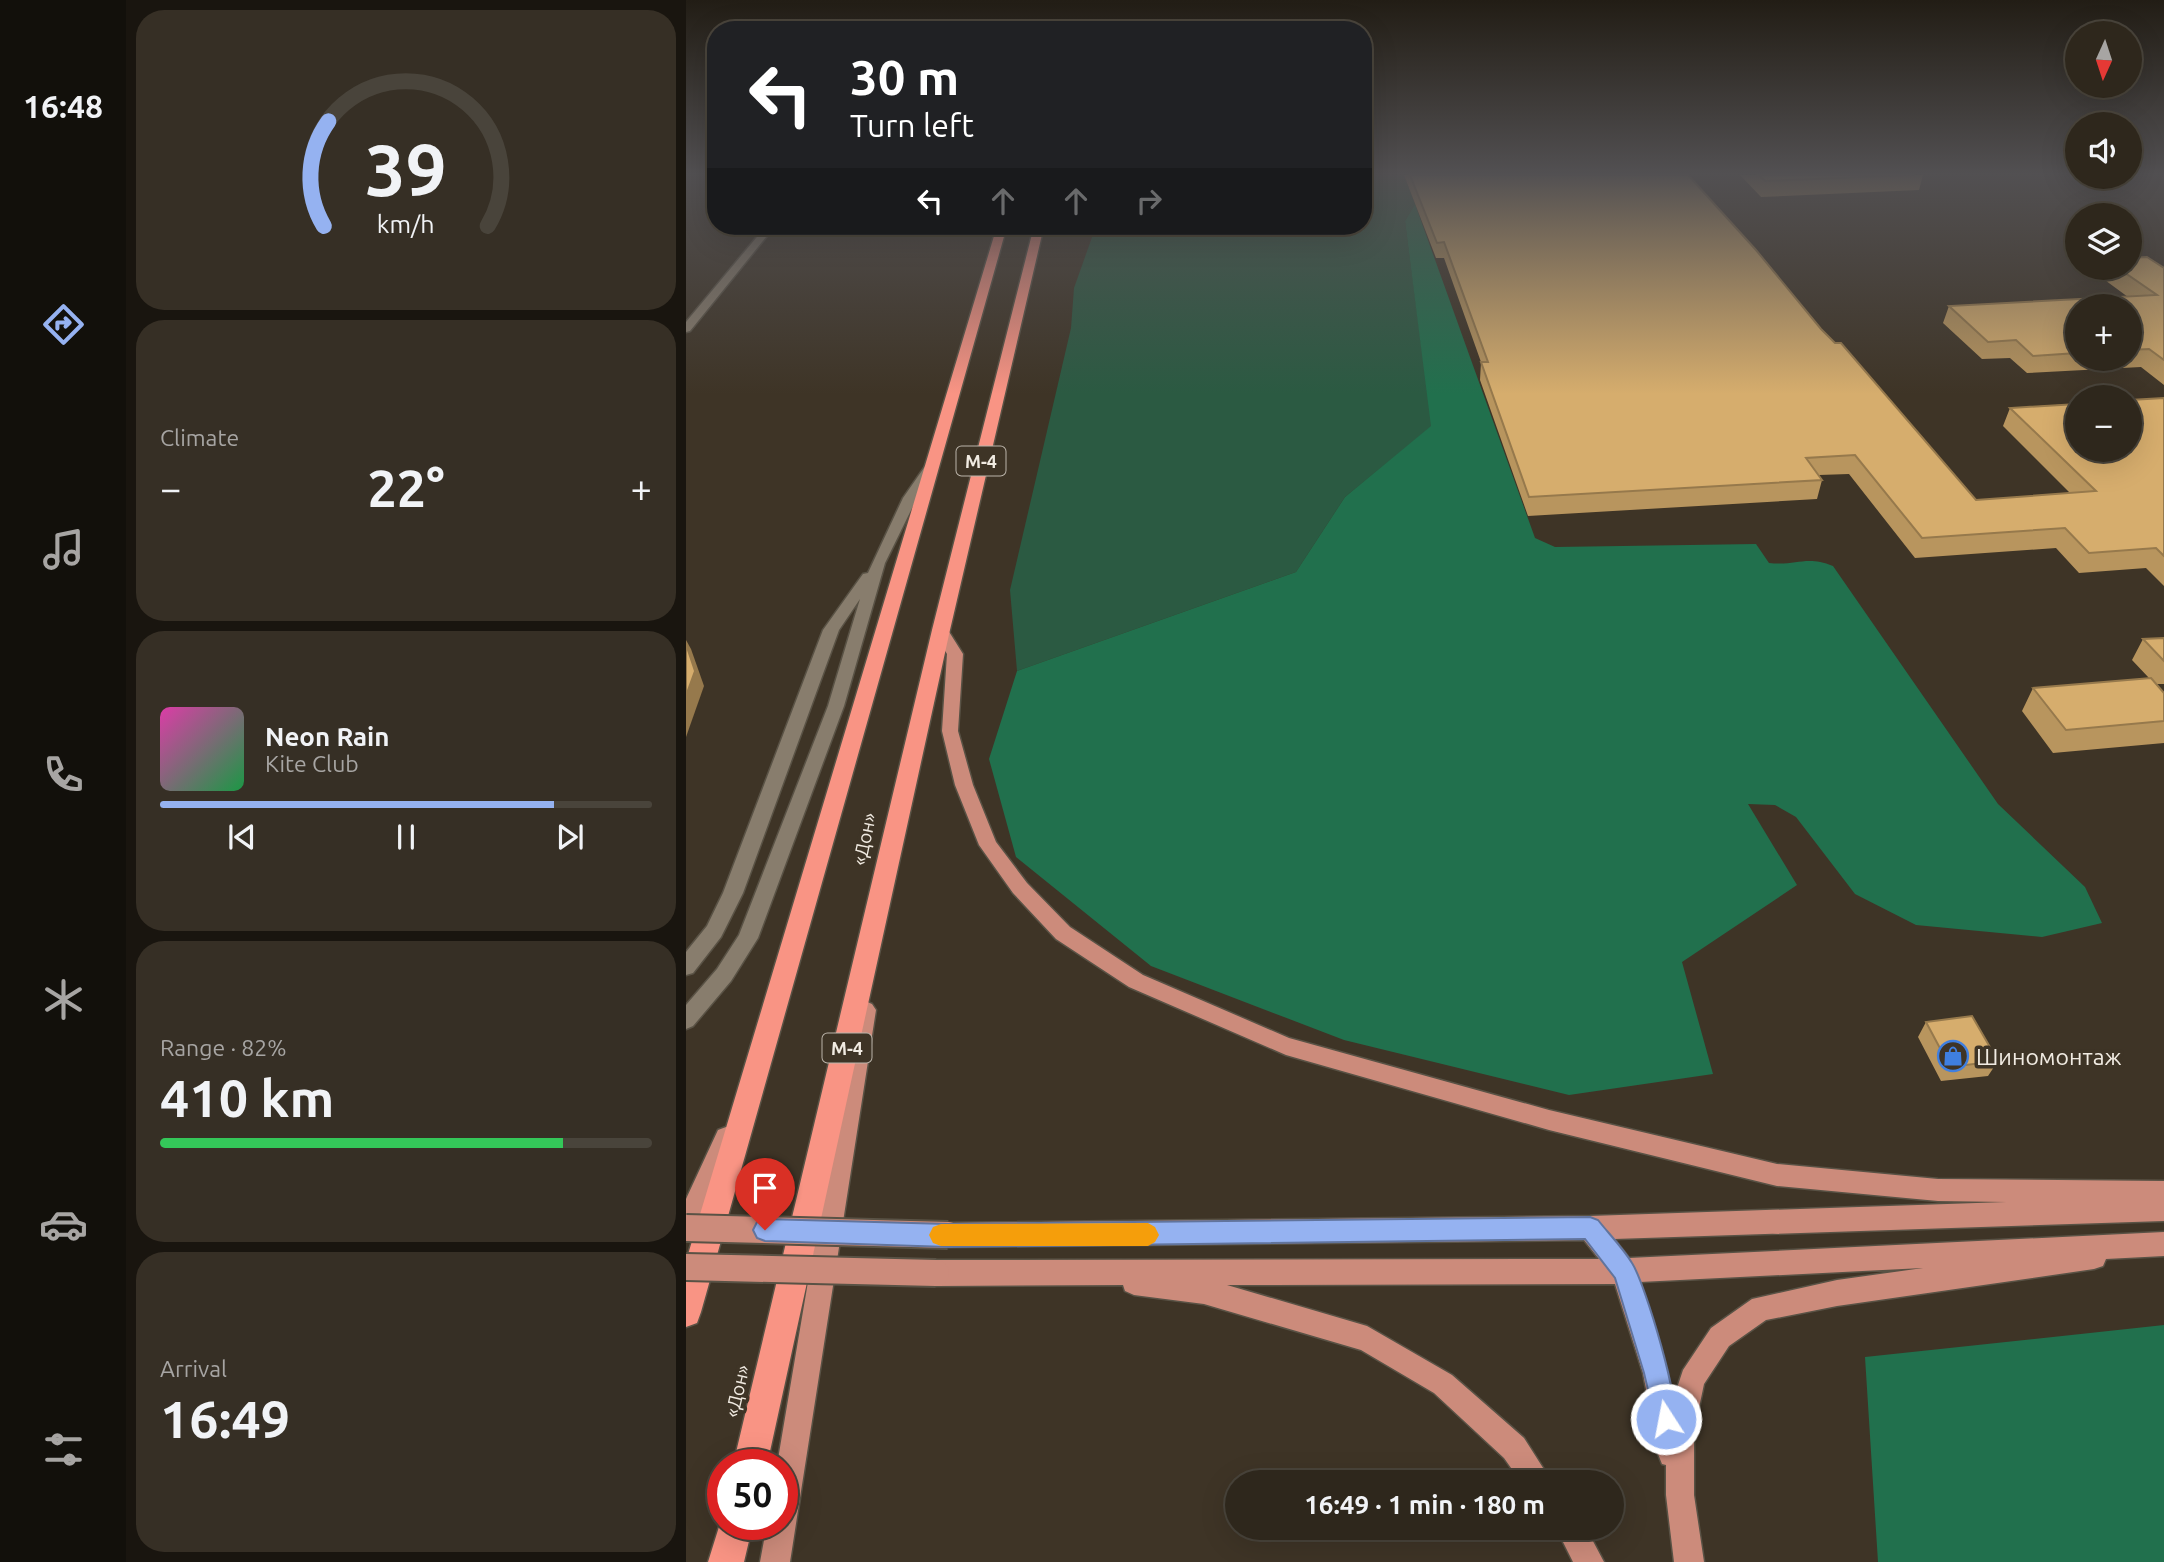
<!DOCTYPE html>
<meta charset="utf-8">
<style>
body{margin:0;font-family:Ubuntu,sans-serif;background:#362f25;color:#f1f3f6;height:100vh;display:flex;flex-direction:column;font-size:26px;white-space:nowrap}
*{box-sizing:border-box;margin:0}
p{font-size:23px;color:#a7a5a3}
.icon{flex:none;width:38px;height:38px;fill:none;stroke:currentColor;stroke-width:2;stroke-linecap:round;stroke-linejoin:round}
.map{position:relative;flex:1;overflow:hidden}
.drawer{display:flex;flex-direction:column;gap:10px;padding:10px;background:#19150f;width:560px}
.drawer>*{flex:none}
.guide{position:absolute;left:21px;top:21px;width:665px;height:214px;border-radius:28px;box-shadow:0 7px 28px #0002,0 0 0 2px #49443b;background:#202124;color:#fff;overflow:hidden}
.needle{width:46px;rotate:183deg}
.tools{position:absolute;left:1379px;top:21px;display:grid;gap:14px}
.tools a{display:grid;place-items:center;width:77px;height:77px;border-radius:50%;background:#2e271c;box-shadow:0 7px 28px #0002,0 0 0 2px #49443b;font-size:35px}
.speed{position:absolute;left:21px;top:1449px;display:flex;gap:14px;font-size:35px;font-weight:700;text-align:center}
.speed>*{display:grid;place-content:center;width:91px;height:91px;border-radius:50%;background:#2e271c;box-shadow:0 7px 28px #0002,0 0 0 2px #49443b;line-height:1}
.speed .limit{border:10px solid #d22;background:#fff;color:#111}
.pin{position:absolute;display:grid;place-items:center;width:60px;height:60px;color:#fff;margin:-72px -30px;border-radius:50% 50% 50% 0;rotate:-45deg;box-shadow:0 0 7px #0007}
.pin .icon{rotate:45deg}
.me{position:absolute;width:77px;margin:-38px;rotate:349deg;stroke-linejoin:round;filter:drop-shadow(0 0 5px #0008)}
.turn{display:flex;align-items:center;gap:24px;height:147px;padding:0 28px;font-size:32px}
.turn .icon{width:91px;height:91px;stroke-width:2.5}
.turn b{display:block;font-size:49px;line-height:60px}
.lanes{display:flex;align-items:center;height:66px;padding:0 28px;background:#0003;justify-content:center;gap:35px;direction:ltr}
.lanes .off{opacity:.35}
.big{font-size:52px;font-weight:700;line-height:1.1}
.drawer .card{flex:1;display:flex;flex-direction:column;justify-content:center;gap:10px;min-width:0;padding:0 24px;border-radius:28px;background:#362f25}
.drawer .dial{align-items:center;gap:0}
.dial svg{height:182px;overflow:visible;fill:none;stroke:#49443b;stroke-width:7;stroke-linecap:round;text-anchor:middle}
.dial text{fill:#f1f3f6;stroke:none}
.song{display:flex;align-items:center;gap:21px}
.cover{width:84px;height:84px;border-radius:10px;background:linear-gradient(135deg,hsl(320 70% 55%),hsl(140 70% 35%))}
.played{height:7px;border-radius:4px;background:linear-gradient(90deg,#95b2f1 80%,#49443b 80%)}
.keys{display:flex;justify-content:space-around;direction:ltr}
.heat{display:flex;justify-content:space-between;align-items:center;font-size:38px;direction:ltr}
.charge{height:10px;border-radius:5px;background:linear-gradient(90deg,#34c759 82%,#49443b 0)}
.trip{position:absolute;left:539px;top:1470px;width:399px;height:70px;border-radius:35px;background:#2e271c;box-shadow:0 7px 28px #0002,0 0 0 2px #49443b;font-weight:700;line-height:70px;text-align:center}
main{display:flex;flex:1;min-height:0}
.dock{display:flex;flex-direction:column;width:126px;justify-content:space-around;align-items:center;background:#12100b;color:#a7a5a3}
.dock .icon{width:49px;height:49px}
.dock .current{color:#95b2f1}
.dock b{font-size:32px;color:#f1f3f6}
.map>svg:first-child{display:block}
.green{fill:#2b5a42}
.forest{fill:#21704d}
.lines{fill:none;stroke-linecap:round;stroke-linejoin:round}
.minor-casing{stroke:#595245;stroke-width:3}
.major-casing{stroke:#595245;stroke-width:3}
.highway-casing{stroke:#595245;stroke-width:3}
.minor{fill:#887d6d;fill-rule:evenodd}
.major{fill:#cc8b7b;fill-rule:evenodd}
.highway{fill:#f99484;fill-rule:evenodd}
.major-bridge-casing{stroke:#595245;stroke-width:30;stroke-linecap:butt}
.major-bridge{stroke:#cc8b7b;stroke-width:26}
.wall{fill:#b8955e;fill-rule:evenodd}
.shaded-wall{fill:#96794c}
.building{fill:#d6ad6d;stroke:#96794c;stroke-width:2}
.route{fill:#95b2f1;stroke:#61749d;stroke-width:2}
.slow{fill:#f59e0b}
.labels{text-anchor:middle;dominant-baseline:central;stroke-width:7;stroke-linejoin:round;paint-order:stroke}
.shield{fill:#3e3426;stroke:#bbb4aa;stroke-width:2}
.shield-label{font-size:18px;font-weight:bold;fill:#f1ebe2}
.street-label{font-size:19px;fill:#f1ebe2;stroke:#3e3426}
.near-poi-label{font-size:23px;fill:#f1ebe2;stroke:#3e3426;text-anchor:start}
</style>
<main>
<nav class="dock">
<b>16:48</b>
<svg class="icon current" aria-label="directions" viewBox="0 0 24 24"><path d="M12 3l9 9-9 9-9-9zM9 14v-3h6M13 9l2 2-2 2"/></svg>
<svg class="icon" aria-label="music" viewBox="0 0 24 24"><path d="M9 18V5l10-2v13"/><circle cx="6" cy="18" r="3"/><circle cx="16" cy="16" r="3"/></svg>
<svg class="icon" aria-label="phone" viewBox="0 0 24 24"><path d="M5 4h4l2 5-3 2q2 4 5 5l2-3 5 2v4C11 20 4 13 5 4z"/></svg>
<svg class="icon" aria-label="climate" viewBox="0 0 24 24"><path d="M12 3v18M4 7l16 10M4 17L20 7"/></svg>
<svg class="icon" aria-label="car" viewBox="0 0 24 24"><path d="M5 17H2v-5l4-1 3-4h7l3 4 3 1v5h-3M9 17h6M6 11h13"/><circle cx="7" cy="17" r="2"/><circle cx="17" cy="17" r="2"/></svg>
<svg class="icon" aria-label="filters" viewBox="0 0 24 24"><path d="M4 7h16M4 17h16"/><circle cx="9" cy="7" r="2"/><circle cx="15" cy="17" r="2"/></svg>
</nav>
<section class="drawer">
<div class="card dial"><svg viewBox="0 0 100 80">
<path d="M14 69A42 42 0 1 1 86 69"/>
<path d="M14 69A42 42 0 0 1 16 23" stroke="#95b2f1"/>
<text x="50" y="56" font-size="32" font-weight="700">39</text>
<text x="50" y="72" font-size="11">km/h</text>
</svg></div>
<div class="card"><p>Climate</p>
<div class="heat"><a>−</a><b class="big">22°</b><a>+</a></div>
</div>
<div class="card">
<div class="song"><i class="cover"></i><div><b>Neon Rain</b><p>Kite Club</p></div></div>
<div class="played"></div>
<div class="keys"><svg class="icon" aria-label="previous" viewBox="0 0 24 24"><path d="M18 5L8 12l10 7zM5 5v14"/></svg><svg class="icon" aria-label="pause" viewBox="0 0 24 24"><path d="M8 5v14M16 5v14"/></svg><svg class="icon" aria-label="next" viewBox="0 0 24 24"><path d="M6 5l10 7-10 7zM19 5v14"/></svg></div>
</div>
<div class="card"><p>Range · 82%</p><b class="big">410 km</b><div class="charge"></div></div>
<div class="card"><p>Arrival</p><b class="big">16:49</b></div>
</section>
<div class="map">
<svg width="1478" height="1562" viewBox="0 0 1478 1562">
<rect width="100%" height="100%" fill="#3e3426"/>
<!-- green -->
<path class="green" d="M677 175H718L729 204 719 221 746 426 659 497 610 572 331 671 324 590 385 328 388 288 410 226H677Z"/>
<!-- forest -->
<path class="forest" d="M729 204 849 538 869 547 1070 544 1083 563C1111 566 1120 555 1147 566L1312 804 1399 887 1416 923 1356 937 1230 925 1169 894 1110 817 1089 805 1062 804 1111 885 996 962 1027 1074 883 1095 658 1040 465 966 330 857 303 759 331 671 610 572 659 497 745 426 719 221Z
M1478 1325V1562H1192L1179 1357Z"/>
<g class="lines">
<!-- minor casing -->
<g class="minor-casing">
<path id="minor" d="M80 226H89L4 331 0 332V322Z
M246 461 252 465 231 498 199 563 158 706 72 938 45 981 7 1026 0 1029V1005L31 969 53 935 142 706 174 599 153 630 57 893 35 937 7 973 0 975V952L21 926 37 893 137 630 177 574 182 573 217 498 242 462Z"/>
</g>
<!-- major casing -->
<g class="major-casing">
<path id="major" d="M255 625 260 627 277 654 272 731 287 785 310 842 341 883 384 927 457 975 603 1038 863 1110 1091 1164 1252 1179 1478 1181V1221L928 1239 943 1258 1478 1232V1256L1420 1259 1417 1266 1408 1269 1151 1306 1080 1320 1043 1346 1018 1384 1008 1432V1495L1018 1562H988L980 1495V1465L976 1464 972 1454 957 1373 929 1284 541 1285 681 1326 766 1375 838 1438 866 1482H835L818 1458 748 1393 675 1350 518 1304 448 1295 439 1291 437 1285 250 1286 241 1282 237 1273 241 1264 250 1260 913 1259 898 1240 262 1247 253 1244 250 1235 253 1226 262 1223 904 1216 1320 1202 1252 1201 1091 1186 863 1130 600 1055 443 987 370 939 327 893 293 845 269 785 256 731 261 654 247 630ZM1237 1268 1151 1280 1066 1299 1025 1328 997 1370 988 1397 954 1282Z
M179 1001 186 1004 190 1010 104 1562H74L81 1524H96V1465H91L168 1010 172 1004Z
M40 1127 48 1130 52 1138 9 1235 0 1238V1199L32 1130Z
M870 1528H900L918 1562H887Z"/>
</g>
<!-- highway casing -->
<g class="highway-casing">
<path id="highway" d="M311 226H321L15 1312 11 1323 0 1327V1261Z
M348 226H358L264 630 81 1465H47L246 630Z
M37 1514V1524H67L58 1562H22Z"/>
</g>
<!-- minor -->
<use href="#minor" class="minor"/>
<!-- major -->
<use href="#major" class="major"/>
<!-- highway -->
<use href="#highway" class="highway"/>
<!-- major-bridge casing -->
<g class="major-bridge-casing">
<path id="major-bridge" d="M0 1228 262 1235
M0 1267 250 1273"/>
</g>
<!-- major-bridge -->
<use href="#major-bridge" class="major-bridge"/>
</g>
<!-- wall -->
<path class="wall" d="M718 175H1002L1135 329 1290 500 1384 493 1317 426 1324 408 1478 398V586L1460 568 1393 573 1370 548 1229 558 1163 474 1133 475 1136 480 1131 499 842 516 794 380 795 362 758 258H750Z
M1054 175H1237L1233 190 1075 197Z
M1415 268H1478V385L1455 367 1341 373 1324 358 1296 359 1257 323 1263 306 1442 297 1412 275ZM1391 306H1444V359H1391Z
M1478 638V684H1470L1478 693V743L1367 753 1336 711 1347 688 1463 678 1446 660 1457 639Z
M1240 1022 1312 1061 1302 1076 1255 1081 1232 1037Z"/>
<!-- shaded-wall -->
<path class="shaded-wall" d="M0 640 5 649 18 686 0 737Z"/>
<!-- building -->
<path class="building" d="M724 175H1002L1070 250 1135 329 1149 343H1155L1290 500 1410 491 1324 408 1391 404V450H1444V400L1478 398V556L1470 548 1403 553 1379 528 1236 538 1169 455 1120 458 1136 480 843 497 795 362H802L758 242 751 243Z
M1073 175H1228L1079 181Z
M1461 257 1478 268V360L1463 349 1444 350V306H1391V353L1347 356 1330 340 1302 342 1263 306 1471 295 1432 268H1444V258Z
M1478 638V661L1457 639Z
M0 644 9 671 0 696Z
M1465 678 1478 693V721L1380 730 1347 688Z
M1286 1016 1312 1061 1264 1067 1240 1022Z"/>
<!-- sky -->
<linearGradient id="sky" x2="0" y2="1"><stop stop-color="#221d15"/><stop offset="0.44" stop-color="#525052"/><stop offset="1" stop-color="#525052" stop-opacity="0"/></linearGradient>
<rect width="1478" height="394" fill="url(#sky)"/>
<!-- route -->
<path class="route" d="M904 1217 912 1220C923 1234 937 1248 946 1263 959 1283 997 1409 988 1428L980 1432 971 1428 958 1373 929 1278 899 1239 262 1247 79 1241 71 1238 67 1230 71 1222 79 1219 262 1224Z"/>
<!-- slow -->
<path class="slow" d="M462 1223 469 1227 473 1235 469 1242 462 1246H255L247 1243 243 1235 247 1227 255 1224Z"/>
<!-- icons -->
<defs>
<g id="shop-ring" transform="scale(1.575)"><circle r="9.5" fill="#3e3426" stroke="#3f7fe0" stroke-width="1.5"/><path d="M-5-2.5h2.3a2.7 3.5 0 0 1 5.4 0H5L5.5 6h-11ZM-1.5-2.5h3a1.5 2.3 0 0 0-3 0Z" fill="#3f7fe0"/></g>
</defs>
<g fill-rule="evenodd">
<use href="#shop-ring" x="1267" y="1056"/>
</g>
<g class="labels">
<!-- shield labels -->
<g class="shield">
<rect x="270.5" y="446.5" width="49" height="29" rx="5"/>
<rect x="136.5" y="1033.5" width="49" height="29" rx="5"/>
</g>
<g class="shield-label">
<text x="295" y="461">М-4</text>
<text x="161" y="1048">М-4</text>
</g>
<!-- street labels -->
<g class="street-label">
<text transform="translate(178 839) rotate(-78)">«Дон»</text>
<text transform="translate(51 1391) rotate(-77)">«Дон»</text>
</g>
<!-- near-poi labels -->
<g class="near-poi-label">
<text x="1290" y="1056">Шиномонтаж</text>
</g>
</g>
</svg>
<div class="tools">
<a><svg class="needle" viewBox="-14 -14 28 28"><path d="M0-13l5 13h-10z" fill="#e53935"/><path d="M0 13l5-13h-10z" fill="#a7a5a3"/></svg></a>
<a><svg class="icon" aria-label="sound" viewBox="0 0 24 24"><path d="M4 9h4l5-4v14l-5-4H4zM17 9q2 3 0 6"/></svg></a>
<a><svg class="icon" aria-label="layers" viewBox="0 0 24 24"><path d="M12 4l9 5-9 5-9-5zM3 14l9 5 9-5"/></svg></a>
<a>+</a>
<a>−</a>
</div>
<div class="speed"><div class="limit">50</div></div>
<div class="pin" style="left:79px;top:1230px;background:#d93025"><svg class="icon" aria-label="arrive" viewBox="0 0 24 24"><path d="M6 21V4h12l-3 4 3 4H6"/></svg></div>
<svg class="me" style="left:980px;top:1419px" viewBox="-20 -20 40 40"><circle r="17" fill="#95b2f1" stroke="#fff" stroke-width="3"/><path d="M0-11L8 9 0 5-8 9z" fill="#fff"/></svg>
<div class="trip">16:49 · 1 min · 180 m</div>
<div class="guide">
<div class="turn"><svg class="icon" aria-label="left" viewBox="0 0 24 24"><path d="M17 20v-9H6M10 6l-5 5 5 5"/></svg><div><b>30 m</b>Turn left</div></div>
<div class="lanes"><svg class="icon" aria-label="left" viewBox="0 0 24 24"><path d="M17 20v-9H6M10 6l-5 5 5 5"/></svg><svg class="icon off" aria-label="ahead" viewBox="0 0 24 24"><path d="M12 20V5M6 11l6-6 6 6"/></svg><svg class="icon off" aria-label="ahead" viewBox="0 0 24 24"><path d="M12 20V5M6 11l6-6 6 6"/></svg><svg class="icon off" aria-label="right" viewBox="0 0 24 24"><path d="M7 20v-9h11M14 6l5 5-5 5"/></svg></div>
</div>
</div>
</main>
